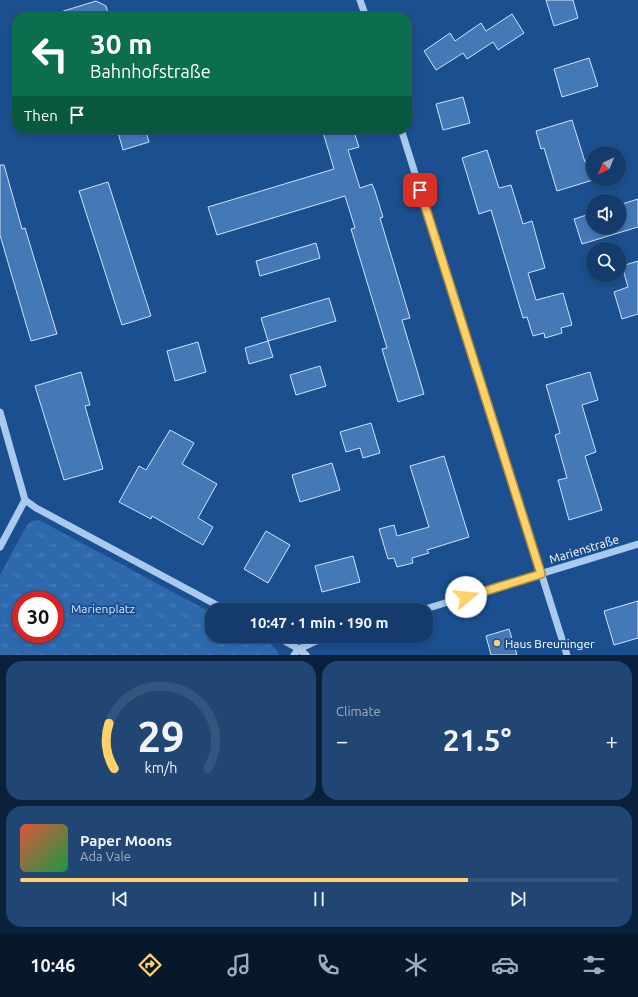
<!DOCTYPE html>
<meta charset="utf-8">
<style>
body{margin:0;font-family:Ubuntu,sans-serif;background:#214673;color:#f1f3f6;height:100vh;display:flex;flex-direction:column;font-size:15px;white-space:nowrap}
*{box-sizing:border-box;margin:0}
p{font-size:13px;color:#9dadc1}
.icon{flex:none;width:22px;height:22px;fill:none;stroke:currentColor;stroke-width:2;stroke-linecap:round;stroke-linejoin:round}
.map{position:relative;height:655px;overflow:hidden}
.side{display:flex;flex-direction:column;gap:6px;padding:6px;background:#0b203b;flex:1}
.side>*{flex:none}
.hud{position:absolute;left:12px;top:12px;width:400px;height:122px;border-radius:16px;box-shadow:0 2px 6px #0003,0 0 0 1px #33557e;background:#0b6e4f;color:#fff;overflow:hidden}
.needle{width:26px;rotate:223deg}
.fabs{position:absolute;left:586px;top:146px;display:grid;gap:8px}
.fabs a{display:grid;place-items:center;width:40px;height:40px;border-radius:50%;background:#143b6b;box-shadow:0 2px 6px #0003,0 0 0 1px #33557e;font-size:20px}
.speed{position:absolute;left:12px;top:591px;display:flex;gap:8px;font-size:20px;font-weight:700;text-align:center}
.speed>*{display:grid;place-content:center;width:52px;height:52px;border-radius:50%;background:#143b6b;box-shadow:0 2px 6px #0003,0 0 0 1px #33557e;line-height:1}
.speed .limit{border:6px solid #d22;background:#fff;color:#111}
.pin{position:absolute;display:grid;place-items:center;width:34px;height:34px;color:#fff;margin:-17px;border-radius:8px;box-shadow:0 2px 6px #0006}
.me{position:absolute;width:44px;margin:-22px;rotate:73deg;stroke-linejoin:round;filter:drop-shadow(0 0 3px #0008)}
.turn{display:flex;align-items:center;gap:14px;height:84px;padding:0 12px;font-size:18px}
.turn .icon{width:52px;height:52px;stroke-width:2.5}
.turn b{display:block;font-size:28px;line-height:34px}
.then{display:flex;align-items:center;height:38px;padding:0 12px;background:#0003;gap:8px;font-size:15px}
.big{font-size:30px;font-weight:700;line-height:1.1}
.side .tile{flex:1;display:flex;flex-direction:column;justify-content:center;gap:6px;min-width:0;padding:0 14px;border-radius:16px;background:#214673}
.side .dial{align-items:center;gap:0}
.dial svg{height:104px;overflow:visible;fill:none;stroke:#33557e;stroke-width:7;stroke-linecap:round;text-anchor:middle}
.dial text{fill:#f1f3f6;stroke:none}
.song{display:flex;align-items:center;gap:12px}
.cover{width:48px;height:48px;border-radius:6px;background:linear-gradient(135deg,hsl(10 70% 55%),hsl(140 70% 35%))}
.played{height:4px;border-radius:2px;background:linear-gradient(90deg,#ffd166 75%,#33557e 75%)}
.keys{display:flex;justify-content:space-around;direction:ltr}
.heat{display:flex;justify-content:space-between;align-items:center;font-size:22px;direction:ltr}
.side .tiles{flex:1;display:grid;gap:6px;grid-template-columns:1fr 1fr}
.tile:last-child{grid-column:span 2}
.trip{position:absolute;left:205px;top:603px;width:228px;height:40px;border-radius:16px;background:#143b6b;box-shadow:0 2px 6px #0003,0 0 0 1px #33557e;font-weight:700;line-height:40px;text-align:center}
.tabs{display:flex;height:64px;justify-content:space-around;align-items:center;background:#08182b;color:#9dadc1}
.tabs .icon{width:28px;height:28px}
.tabs .on{color:#ffd166}
.tabs b{font-size:18px;color:#f1f3f6}
.map>svg:first-child{display:block}
.park{fill:url(#park-tufts);fill-rule:evenodd}
.building{fill:#4478b7;stroke:#cfe3fa}
.lines{fill:none;stroke-linecap:round;stroke-linejoin:round}
.minor{stroke:#a9c9ee;stroke-width:7}
.route-casing{stroke:#a68842;stroke-width:10}
.route{stroke:#ffd166;stroke-width:7}
.poi-dot{fill:#ffd166;stroke:#1b4f8f;stroke-width:1.5}
.labels{text-anchor:middle;dominant-baseline:central;stroke-width:4;stroke-linejoin:round;paint-order:stroke}
.street-label{font-size:12px;fill:#fff;stroke:#1b4f8f}
.park-label{font-size:12px;fill:#cfe3fa;stroke:#1b4f8f}
.poi-label{font-size:12px;fill:#fff;stroke:#1b4f8f;text-anchor:start}
</style>
<div class="map">
<svg width="638" height="655" viewBox="0 0 638 655">
<defs>
<pattern id="park-tufts" width="24" height="20" patternUnits="userSpaceOnUse"><rect width="24" height="20" fill="#2e69ad"/><path d="M3 7l-1-3M5 7V3M7 7l1-3M15 17l-1-3M17 17v-4M19 17l1-3" fill="none" stroke="#4d80b9"/></pattern>
</defs>
<rect width="100%" height="100%" fill="#1b4f8f"/>
<!-- park -->
<path class="park" d="M39 520 212 613V636C232 636 270 632 279 655H0V575L27 525 32 521ZM21 600H55V634H21Z"/>
<!-- building -->
<path class="building" d="M546 0H573L578 18 554 26Z
M96 1 106 6 109 17H55L54 14Z
M512 14 524 33 498 50 493 42 467 59 463 53 436 70 424 51 450 33 455 41 481 23 486 31Z
M589 58 598 86 562 97 554 69Z
M463 97 470 123 443 130 436 104Z
M572 120 585 162 587 161 593 180 557 191 544 148 541 149 536 131Z
M117 129H145L149 142 123 150Z
M322 129H353L359 147 348 150 360 188 372 184 375 191 383 217 380 218 410 318 402 320 424 394 398 402 382 349 387 348 351 229 355 228 345 196 217 235 208 207 334 169Z
M487 150 499 188 511 185 523 224 532 221 545 268 528 273 536 300 563 293 572 325 561 328 562 333 545 338 544 333 533 336 527 317 523 318 491 210 479 214 462 158Z
M0 165H4L22 229 25 228 57 334 31 341 0 235Z
M108 182 151 316 122 325 79 191Z
M638 199V227L582 244 574 219 593 213V227H619V205Z
M316 243 320 258 260 276 256 261Z
M638 261V314L622 319 614 292 628 287 622 266Z
M329 298 336 321 268 341 261 318Z
M268 341 273 357 249 364 245 348Z
M198 342 206 372 175 381 167 351Z
M320 366 326 386 296 395 290 375Z
M81 372 90 405 85 406 103 469 64 480 35 386Z
M590 372 598 400 582 405 596 452 585 456 602 510 569 520 558 480 567 478 555 435 560 433 546 385Z
M371 423 380 453 363 458 360 448 346 452 340 432Z
M170 430 194 443 182 464 217 484 198 518 213 527 203 545 152 516 151 519 119 502 139 466 146 470Z
M444 456 469 537 427 550 429 553 412 558 413 563 397 567 394 558 388 559 379 529 394 525 397 536 429 527 410 466Z
M332 463 340 490 300 502 292 475Z
M266 531 290 545 268 583 244 569Z
M353 556 360 582 322 592 315 566Z
M638 601V638L614 645 604 611Z
M509 629 517 655H491L486 636Z"/>
<g class="lines">
<!-- minor -->
<path class="minor" d="M360 0 366 17
M401 129 567 655
M0 412 25 500
M25 500 36 508 226 610
M0 547 25 500
M422 610 638 544
M275 636 299 649 294 655
M306 655 299 649 314 642 333 636"/>
</g>
<g class="lines">
<!-- route casing -->
<g class="route-casing">
<path id="route" d="M420 190 541 574 466 597"/>
</g>
<!-- route -->
<use href="#route" class="route"/>
</g>
<!-- markers -->
<circle class="poi-dot" cx="497" cy="643" r="4"/>
<g class="labels">
<!-- street labels -->
<g class="street-label">
<text transform="translate(584 549) rotate(-17)">Marienstraße</text>
</g>
<!-- park labels -->
<g class="park-label">
<text x="103" y="608">Marienplatz</text>
</g>
<!-- poi labels -->
<g class="poi-label">
<text x="505" y="643">Haus Breuninger</text>
</g>
</g>
</svg>
<div class="fabs">
<a><svg class="needle" viewBox="-14 -14 28 28"><path d="M0-13l5 13h-10z" fill="#e53935"/><path d="M0 13l5-13h-10z" fill="#9dadc1"/></svg></a>
<a><svg class="icon" aria-label="sound" viewBox="0 0 24 24"><path d="M4 9h4l5-4v14l-5-4H4zM17 9q2 3 0 6"/></svg></a>
<a><svg class="icon" aria-label="search" viewBox="0 0 24 24"><circle cx="10" cy="10" r="6"/><path d="M15 15l6 6"/></svg></a>
</div>
<div class="speed"><div class="limit">30</div></div>
<div class="pin" style="left:420px;top:190px;background:#d93025"><svg class="icon" aria-label="arrive" viewBox="0 0 24 24"><path d="M6 21V4h12l-3 4 3 4H6"/></svg></div>
<svg class="me" style="left:466px;top:597px" viewBox="-20 -20 40 40"><circle r="19" fill="#fff"/><path d="M0-13L10 11 0 6-10 11z" fill="#ffd166"/></svg>
<div class="trip">10:47 · 1 min · 190 m</div>
<div class="hud">
<div class="turn"><svg class="icon" aria-label="left" viewBox="0 0 24 24"><path d="M17 20v-9H6M10 6l-5 5 5 5"/></svg><div><b>30 m</b>Bahnhofstraße</div></div>
<div class="then">Then<svg class="icon" aria-label="arrive" viewBox="0 0 24 24"><path d="M6 21V4h12l-3 4 3 4H6"/></svg></div>
</div>
</div>
<section class="side">
<div class="tiles">
<div class="tile dial"><svg viewBox="0 0 100 80">
<path d="M14 69A42 42 0 1 1 86 69"/>
<path d="M14 69A42 42 0 0 1 10 34" stroke="#ffd166"/>
<text x="50" y="56" font-size="32" font-weight="700">29</text>
<text x="50" y="72" font-size="11">km/h</text>
</svg></div>
<div class="tile"><p>Climate</p>
<div class="heat"><a>−</a><b class="big">21.5°</b><a>+</a></div>
</div>
<div class="tile">
<div class="song"><i class="cover"></i><div><b>Paper Moons</b><p>Ada Vale</p></div></div>
<div class="played"></div>
<div class="keys"><svg class="icon" aria-label="previous" viewBox="0 0 24 24"><path d="M18 5L8 12l10 7zM5 5v14"/></svg><svg class="icon" aria-label="pause" viewBox="0 0 24 24"><path d="M8 5v14M16 5v14"/></svg><svg class="icon" aria-label="next" viewBox="0 0 24 24"><path d="M6 5l10 7-10 7zM19 5v14"/></svg></div>
</div>
</div>
</section>
<nav class="tabs">
<b>10:46</b>
<svg class="icon on" aria-label="directions" viewBox="0 0 24 24"><path d="M12 3l9 9-9 9-9-9zM9 14v-3h6M13 9l2 2-2 2"/></svg>
<svg class="icon" aria-label="music" viewBox="0 0 24 24"><path d="M9 18V5l10-2v13"/><circle cx="6" cy="18" r="3"/><circle cx="16" cy="16" r="3"/></svg>
<svg class="icon" aria-label="phone" viewBox="0 0 24 24"><path d="M5 4h4l2 5-3 2q2 4 5 5l2-3 5 2v4C11 20 4 13 5 4z"/></svg>
<svg class="icon" aria-label="climate" viewBox="0 0 24 24"><path d="M12 3v18M4 7l16 10M4 17L20 7"/></svg>
<svg class="icon" aria-label="car" viewBox="0 0 24 24"><path d="M5 17H2v-5l4-1 3-4h7l3 4 3 1v5h-3M9 17h6M6 11h13"/><circle cx="7" cy="17" r="2"/><circle cx="17" cy="17" r="2"/></svg>
<svg class="icon" aria-label="filters" viewBox="0 0 24 24"><path d="M4 7h16M4 17h16"/><circle cx="9" cy="7" r="2"/><circle cx="15" cy="17" r="2"/></svg>
</nav>
